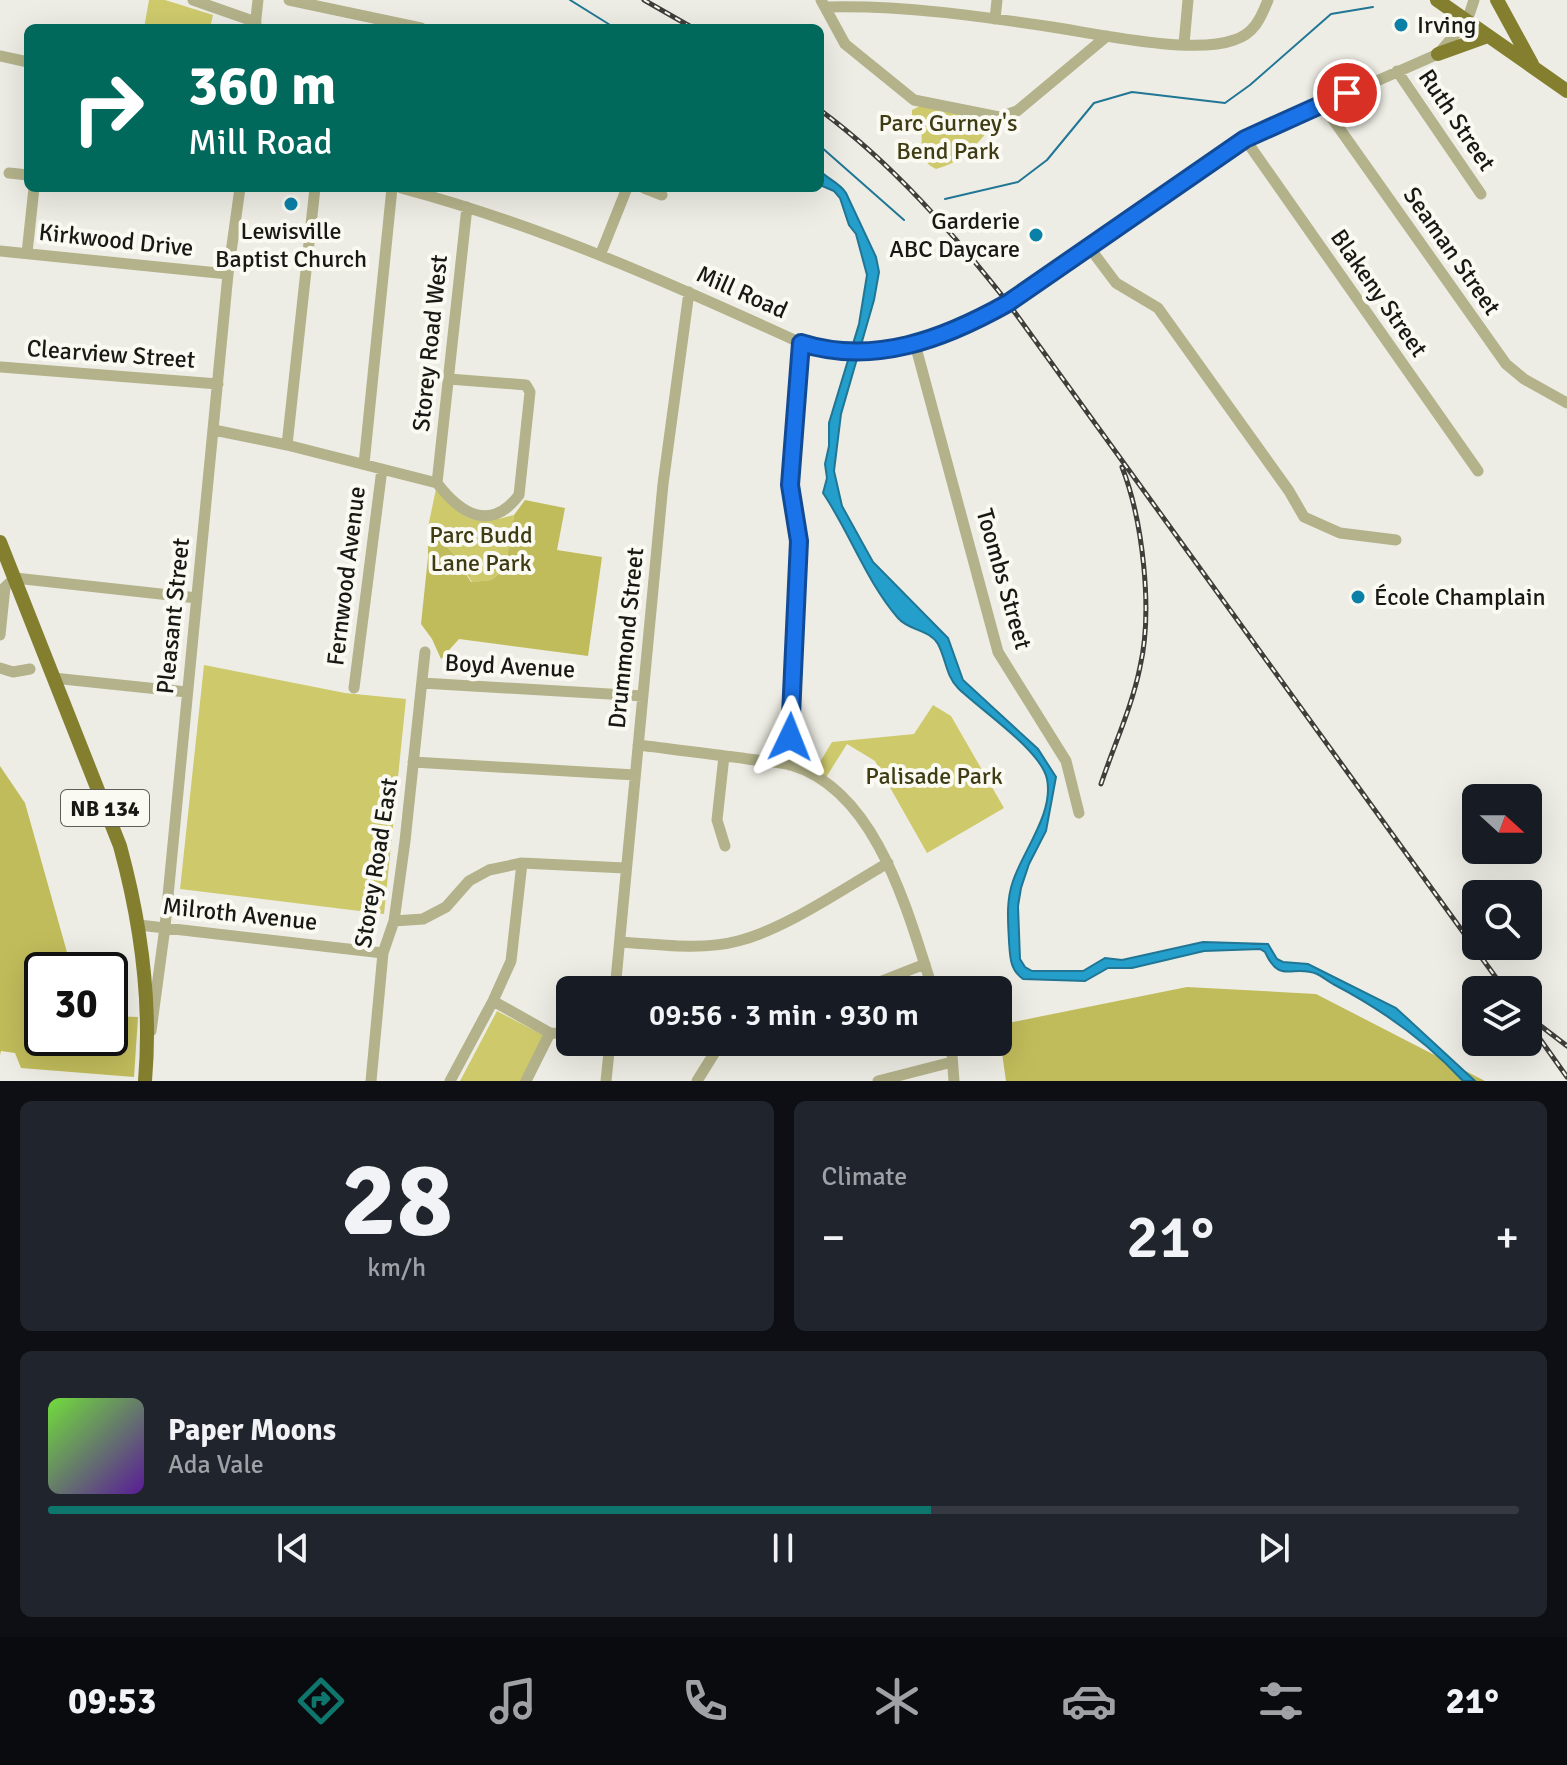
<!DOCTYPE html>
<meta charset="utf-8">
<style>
body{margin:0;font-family:Signika,sans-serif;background:#20242c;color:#f1f3f6;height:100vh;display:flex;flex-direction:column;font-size:30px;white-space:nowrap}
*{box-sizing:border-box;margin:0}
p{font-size:26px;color:#9ea1a6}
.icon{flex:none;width:44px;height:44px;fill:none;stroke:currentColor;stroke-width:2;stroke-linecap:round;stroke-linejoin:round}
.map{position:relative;height:1081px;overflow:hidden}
.side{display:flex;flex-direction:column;gap:20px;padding:20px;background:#0d0f14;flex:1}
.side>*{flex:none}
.guide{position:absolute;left:24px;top:24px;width:800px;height:168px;border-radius:12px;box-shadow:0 8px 32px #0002;background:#00695c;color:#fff;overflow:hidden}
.needle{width:52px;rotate:111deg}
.buttons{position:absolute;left:1462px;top:784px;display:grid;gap:16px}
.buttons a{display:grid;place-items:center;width:80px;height:80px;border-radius:12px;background:#171b24;box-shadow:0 8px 32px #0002;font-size:40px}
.speed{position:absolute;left:24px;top:952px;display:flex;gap:16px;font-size:40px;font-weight:700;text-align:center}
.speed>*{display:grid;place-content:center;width:104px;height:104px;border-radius:50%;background:#171b24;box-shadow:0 8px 32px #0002;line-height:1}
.speed .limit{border:4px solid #111;border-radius:12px;background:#fff;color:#111}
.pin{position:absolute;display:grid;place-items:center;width:68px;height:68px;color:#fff;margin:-34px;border:4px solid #fff;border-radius:50%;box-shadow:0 2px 8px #0007}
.me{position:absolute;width:88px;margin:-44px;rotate:2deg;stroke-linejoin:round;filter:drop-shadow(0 0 6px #0008)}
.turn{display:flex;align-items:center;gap:28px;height:168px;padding:0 32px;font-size:36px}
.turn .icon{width:104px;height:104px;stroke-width:2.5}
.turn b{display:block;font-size:56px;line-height:68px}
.big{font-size:60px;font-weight:600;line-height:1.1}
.side .widget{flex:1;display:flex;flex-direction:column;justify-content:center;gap:12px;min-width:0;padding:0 28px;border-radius:12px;background:#20242c}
.side .dial{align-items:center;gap:0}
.dial b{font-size:104px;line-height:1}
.song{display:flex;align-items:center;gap:24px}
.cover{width:96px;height:96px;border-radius:12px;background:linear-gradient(135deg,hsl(100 70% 55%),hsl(270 70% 35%))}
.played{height:8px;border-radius:4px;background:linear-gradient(90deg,#0f766e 60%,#363941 60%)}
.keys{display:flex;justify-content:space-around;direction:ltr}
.heat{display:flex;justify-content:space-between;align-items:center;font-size:44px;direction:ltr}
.side .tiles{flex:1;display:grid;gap:20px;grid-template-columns:1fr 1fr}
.widget:last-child{grid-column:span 2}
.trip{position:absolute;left:556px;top:976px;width:456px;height:80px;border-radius:12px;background:#171b24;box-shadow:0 8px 32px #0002;font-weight:600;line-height:80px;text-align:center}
.tab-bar{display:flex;height:128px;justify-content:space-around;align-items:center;background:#090b0e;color:#9ea1a6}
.tab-bar .icon{width:56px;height:56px}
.tab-bar .on{color:#0f766e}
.tab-bar b{font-size:36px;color:#f1f3f6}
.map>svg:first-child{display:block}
.green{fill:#ceca6c}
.forest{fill:#c1bc5b}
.water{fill:#249eca;stroke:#207694;stroke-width:2}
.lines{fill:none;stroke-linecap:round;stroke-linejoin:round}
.stream{stroke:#207694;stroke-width:2}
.minor{stroke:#b3b28a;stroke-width:11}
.major{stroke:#847f2f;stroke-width:14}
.rail-casing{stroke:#3e3e3a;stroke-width:5}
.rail{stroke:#fafaf3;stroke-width:2;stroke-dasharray:6;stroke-linecap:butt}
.route-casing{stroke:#114b97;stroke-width:20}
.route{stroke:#1a73e8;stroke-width:14}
.poi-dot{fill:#0a80a7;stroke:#fafaf3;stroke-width:3}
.labels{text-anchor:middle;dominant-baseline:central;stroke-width:8;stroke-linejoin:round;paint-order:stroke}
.shield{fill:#fafaf3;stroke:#5c5c58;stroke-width:2}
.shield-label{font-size:22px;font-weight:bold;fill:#181815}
.poi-label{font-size:24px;fill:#181815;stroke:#fafaf3;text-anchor:start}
.street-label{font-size:24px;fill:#181815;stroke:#fafaf3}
.park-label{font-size:24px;fill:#3f3c13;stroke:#fafaf3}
</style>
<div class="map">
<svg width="1567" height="1081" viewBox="0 0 1567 1081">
<rect width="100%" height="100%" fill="#edede5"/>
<!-- green -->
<path class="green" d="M149 0H165L213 15 210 28H144Z
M920 106 986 119 992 126C975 147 962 162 936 169 915 159 925 144 920 124L912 116V110Z
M436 489C466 520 471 527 514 515L505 569 491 580 472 582 452 552 428 527Z
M204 665 345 693 406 699 384 914 180 889Z
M933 705 951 716 1004 808 927 853 875 761 847 744 825 779 814 772 832 742 914 734Z
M497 1011 545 1036 521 1081H460Z"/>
<!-- forest -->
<path class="forest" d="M525 500 565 508 557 550 602 557 588 656 459 639 441 659 432 639 421 624 428 557V527L452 552 471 582 491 580 505 569 514 515Z
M0 766 25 803 72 970H42V1038H110V1016L138 1017 134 1077 21 1068 15 1053 1 1051 0 1055Z
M1187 987 1316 994 1485 1081H1006L998 1025Z"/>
<!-- water -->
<path class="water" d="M820 171C828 179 840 183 846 193L876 257 879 272 874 300 841 414 834 471 842 506 873 562 948 638 963 680 1038 749 1056 777 1046 831 1029 864 1021 888 1018 906 1020 959 1025 967 1032 971H1083L1105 958 1122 960 1203 942 1268 944 1277 959 1283 962 1308 964 1396 1008 1475 1081H1463C1426 1041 1381 1009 1333 984 1328 981 1323 977 1317 974 1292 964 1280 985 1265 952L1260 949 1204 951 1132 968H1108L1085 981 1023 979C1010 970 1010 957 1009 941 1008 921 1006 901 1013 881 1023 851 1054 813 1047 779 1041 750 979 709 958 688 946 676 946 659 938 644 929 629 909 631 898 618 866 581 850 533 823 493L827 478 825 464 829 446V423L859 324 867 275 856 234 849 225 840 198 834 191 820 185Z"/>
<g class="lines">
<!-- stream -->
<path class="stream" d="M570 0 615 28
M820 146 904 220
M945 199 1018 182 1047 160 1094 103 1132 92 1225 103 1250 85 1331 14 1373 7
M1252 944H1266"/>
<!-- minor -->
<path class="minor" d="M193 0 256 22
M289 0 421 28
M821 0 845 44 914 100 999 117 1017 111 1107 36
M827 7C902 5 978 16 1052 27 1098 34 1193 55 1234 40 1254 34 1261 18 1268 0
M995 19 997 0
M255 27 258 0
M1184 44 1188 0
M0 56 28 62
M1397 71 1481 194
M1322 104 1506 364 1524 379 1567 403
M1245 139 1478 471
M9 173 28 175
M401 188C540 225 670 283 801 343L819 348 851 353 893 350 933 337 994 311 1245 139 1438 54 1467 21 1474 0
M644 188 662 195
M1089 247 1116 283 1158 308 1289 491 1304 517 1340 533 1396 540
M0 251 228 274
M27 253 34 188
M601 253 627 188
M915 344 998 652 1066 761 1079 813
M1 367 218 384
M214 430 287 445 437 483
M287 445 315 188
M364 464 392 188
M437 483C460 513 490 533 519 495L530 392 526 385 449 379
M437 483 467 207
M0 635 5 587 15 578 197 598
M0 668 13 672 30 669
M53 678 187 692
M422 683 643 696
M354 688 382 469
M638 745C673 749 707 754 742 758 758 761 775 761 791 765 878 791 908 914 933 990
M724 756 717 820 725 846
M413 762 635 775
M789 765 799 541 790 485 801 343
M394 921 423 919 446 907 469 881 489 870 522 863 625 868
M139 925 383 953
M620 942C657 944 701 951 738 941 786 929 844 888 888 863
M615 990 663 484 689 292
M859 990 925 964
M493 1001 550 1033 570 1034
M151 1031 165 927 228 274 240 188
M951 1042 954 1081
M371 1081 383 953 394 921 405 841 425 652
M450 1081 493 1001 511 961 522 863
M526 1081 550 1033
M606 1081 610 1042
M697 1081 720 1044 726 1042
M878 1081 952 1062"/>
<!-- major -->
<path class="major" d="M1437 0 1567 91
M1497 0 1532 64
M1438 54 1488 36
M0 542 120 846C141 923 152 1000 145 1081"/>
<!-- rail casing -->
<g class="rail-casing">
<path id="rail" d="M644 0 693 28
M820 110C893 164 952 232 1008 303L1505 990
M1101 784C1114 745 1132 707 1140 667 1153 611 1143 521 1122 467
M1528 1022 1567 1077
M1537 1023 1567 1046"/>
</g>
<!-- rail -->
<use href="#rail" class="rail"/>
</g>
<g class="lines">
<!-- route casing -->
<g class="route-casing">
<path id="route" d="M790 737 799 541 790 485 801 343C874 366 944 339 1008 303L1245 139 1347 93"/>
</g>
<!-- route -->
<use href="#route" class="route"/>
</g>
<!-- markers -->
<g class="poi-dot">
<circle cx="1401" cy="25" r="8"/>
<circle cx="291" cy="204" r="8"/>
<circle cx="1036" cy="235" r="8"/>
<circle cx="1358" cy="597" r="8"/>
</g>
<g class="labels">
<!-- shield labels -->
<rect class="shield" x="61" y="790" width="88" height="36" rx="6"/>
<g class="shield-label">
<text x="105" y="808">NB 134</text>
</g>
<!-- poi labels -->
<g class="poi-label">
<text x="1417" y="25">Irving</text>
<text x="1020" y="221" text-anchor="end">Garderie<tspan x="1020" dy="28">ABC Daycare</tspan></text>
<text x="291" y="231" text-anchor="middle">Lewisville<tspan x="291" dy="28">Baptist Church</tspan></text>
<text x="1374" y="597">École Champlain</text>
</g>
<!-- street labels -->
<g class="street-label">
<text transform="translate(1457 120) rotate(56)">Ruth Street</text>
<text transform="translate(116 240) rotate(6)">Kirkwood Drive</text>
<text transform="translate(1452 251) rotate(55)">Seaman Street</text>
<text transform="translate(742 292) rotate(24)">Mill Road</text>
<text transform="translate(1379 293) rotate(55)">Blakeny Street</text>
<text transform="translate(430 343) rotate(-84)">Storey Road West</text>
<text transform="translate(111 354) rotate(4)">Clearview Street</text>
<text transform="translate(346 576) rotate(-83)">Fernwood Avenue</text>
<text transform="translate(1004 579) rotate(74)">Toombs Street</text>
<text transform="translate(173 616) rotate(-84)">Pleasant Street</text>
<text transform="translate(626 638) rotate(-84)">Drummond Street</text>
<text transform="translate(510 666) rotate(3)">Boyd Avenue</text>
<text transform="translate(376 863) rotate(-81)">Storey Road East</text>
<text transform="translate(240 914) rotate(6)">Milroth Avenue</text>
</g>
<!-- park labels -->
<g class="park-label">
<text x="948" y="123">Parc Gurney's<tspan x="948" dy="28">Bend Park</tspan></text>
<text x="481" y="535">Parc Budd<tspan x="481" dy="28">Lane Park</tspan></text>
<text x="934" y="776">Palisade Park</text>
</g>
</g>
</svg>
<div class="buttons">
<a><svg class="needle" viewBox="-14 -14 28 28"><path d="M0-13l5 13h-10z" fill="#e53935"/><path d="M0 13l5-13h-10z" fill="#9ea1a6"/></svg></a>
<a><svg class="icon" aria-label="search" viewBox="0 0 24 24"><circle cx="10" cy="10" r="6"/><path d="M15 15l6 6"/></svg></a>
<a><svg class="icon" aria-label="layers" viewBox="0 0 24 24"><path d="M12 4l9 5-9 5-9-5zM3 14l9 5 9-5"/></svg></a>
</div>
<div class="speed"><div class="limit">30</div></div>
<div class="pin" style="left:1347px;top:93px;background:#d93025"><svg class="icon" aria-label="arrive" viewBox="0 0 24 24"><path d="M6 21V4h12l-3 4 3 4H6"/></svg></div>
<svg class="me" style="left:790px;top:737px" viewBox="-20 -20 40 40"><path d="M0-17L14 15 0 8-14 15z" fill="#1a73e8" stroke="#fff" stroke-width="4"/></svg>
<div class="trip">09:56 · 3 min · 930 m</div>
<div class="guide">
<div class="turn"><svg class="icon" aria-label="right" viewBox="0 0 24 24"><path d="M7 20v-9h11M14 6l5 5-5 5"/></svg><div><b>360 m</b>Mill Road</div></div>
</div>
</div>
<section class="side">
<div class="tiles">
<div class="widget dial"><b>28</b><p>km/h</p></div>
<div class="widget"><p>Climate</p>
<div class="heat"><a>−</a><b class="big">21°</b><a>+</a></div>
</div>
<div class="widget">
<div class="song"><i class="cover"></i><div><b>Paper Moons</b><p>Ada Vale</p></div></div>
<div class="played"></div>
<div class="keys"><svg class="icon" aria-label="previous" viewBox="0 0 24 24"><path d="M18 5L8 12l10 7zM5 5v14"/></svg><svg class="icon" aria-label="pause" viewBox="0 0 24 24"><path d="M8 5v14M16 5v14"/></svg><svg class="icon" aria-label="next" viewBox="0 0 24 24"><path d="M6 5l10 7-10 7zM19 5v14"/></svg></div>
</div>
</div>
</section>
<nav class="tab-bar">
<b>09:53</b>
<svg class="icon on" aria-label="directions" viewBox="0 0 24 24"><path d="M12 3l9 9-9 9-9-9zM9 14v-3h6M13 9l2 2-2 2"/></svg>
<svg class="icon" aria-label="music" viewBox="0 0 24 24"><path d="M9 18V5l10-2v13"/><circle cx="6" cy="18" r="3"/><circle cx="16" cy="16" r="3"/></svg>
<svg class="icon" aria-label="phone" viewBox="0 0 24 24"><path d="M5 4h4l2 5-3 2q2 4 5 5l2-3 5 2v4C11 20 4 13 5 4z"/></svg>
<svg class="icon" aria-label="climate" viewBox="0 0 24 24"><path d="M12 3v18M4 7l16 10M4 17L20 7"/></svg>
<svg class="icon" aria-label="car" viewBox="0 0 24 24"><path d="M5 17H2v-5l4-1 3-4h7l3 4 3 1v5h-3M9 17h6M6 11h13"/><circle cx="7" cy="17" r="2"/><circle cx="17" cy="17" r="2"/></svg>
<svg class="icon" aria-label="filters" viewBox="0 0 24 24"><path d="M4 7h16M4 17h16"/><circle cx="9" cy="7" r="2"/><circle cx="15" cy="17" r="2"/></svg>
<b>21°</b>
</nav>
